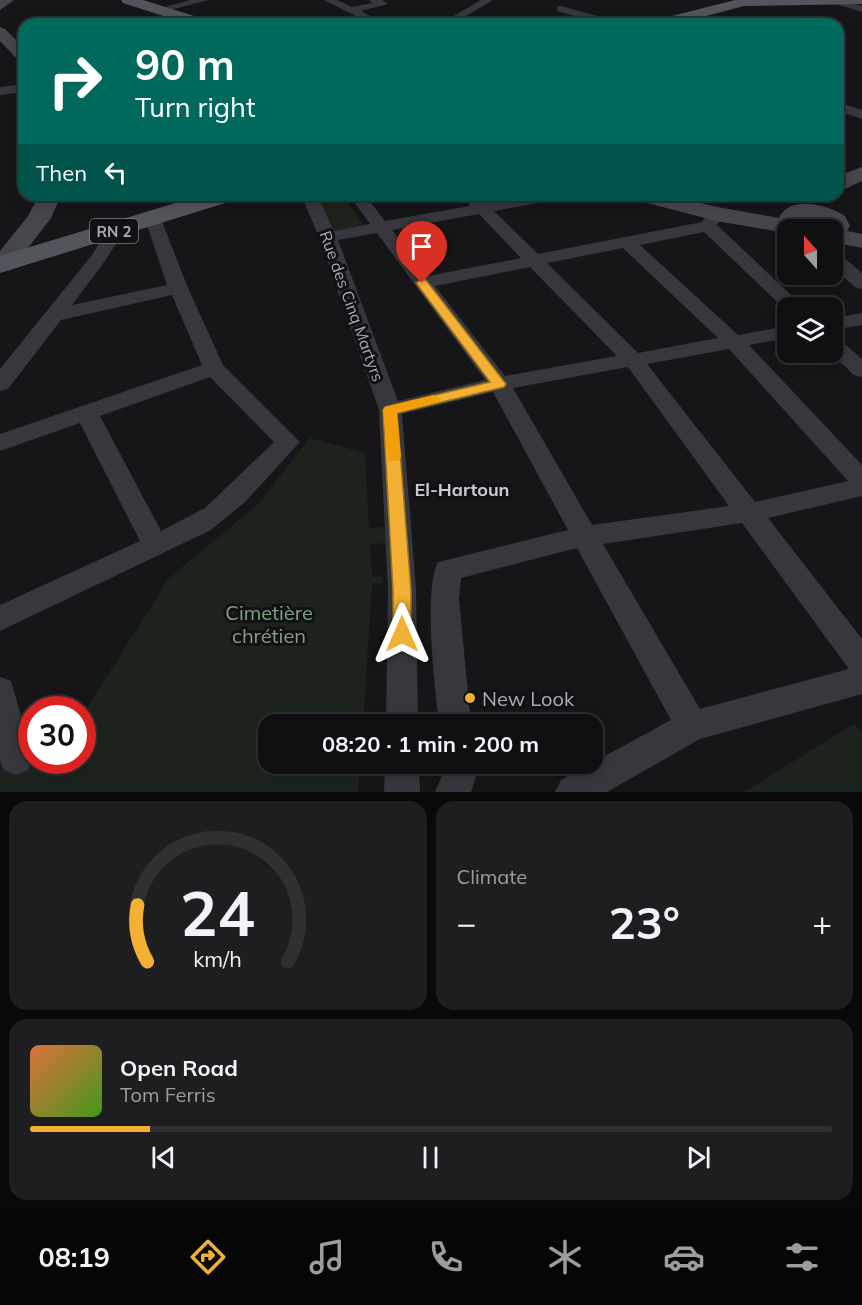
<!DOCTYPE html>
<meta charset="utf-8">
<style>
body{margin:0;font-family:Mulish,sans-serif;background:#1e1e20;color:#f1f3f6;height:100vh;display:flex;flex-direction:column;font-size:22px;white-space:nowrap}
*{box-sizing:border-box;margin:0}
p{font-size:20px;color:#9c9d9f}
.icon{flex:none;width:33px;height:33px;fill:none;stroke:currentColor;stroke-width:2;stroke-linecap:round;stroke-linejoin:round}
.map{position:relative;height:792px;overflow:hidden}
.panel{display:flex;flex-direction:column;gap:9px;padding:9px;background:#09090a;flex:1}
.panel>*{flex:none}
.banner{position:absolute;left:18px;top:18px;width:826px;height:183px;border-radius:18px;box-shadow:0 3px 15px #0003,0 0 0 2px #303032;background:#00695c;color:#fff;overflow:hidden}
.needle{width:39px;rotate:339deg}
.tools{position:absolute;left:777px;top:219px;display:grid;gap:12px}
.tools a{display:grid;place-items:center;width:66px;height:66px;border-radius:12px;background:#101012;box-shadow:0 3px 15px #0003,0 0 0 2px #303032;font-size:30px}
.speed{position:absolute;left:18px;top:696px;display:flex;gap:12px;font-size:30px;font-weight:700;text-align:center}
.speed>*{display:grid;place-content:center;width:78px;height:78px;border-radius:50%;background:#101012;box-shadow:0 3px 15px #0003,0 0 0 2px #303032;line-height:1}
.speed .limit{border:9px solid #d22;background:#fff;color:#111}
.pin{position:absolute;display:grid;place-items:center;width:51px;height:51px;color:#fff;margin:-62px -26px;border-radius:50% 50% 50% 0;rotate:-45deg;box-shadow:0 0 6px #0007}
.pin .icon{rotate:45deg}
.me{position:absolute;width:66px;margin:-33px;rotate:0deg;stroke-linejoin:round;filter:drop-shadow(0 0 4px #0008)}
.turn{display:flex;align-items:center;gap:21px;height:126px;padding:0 18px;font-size:27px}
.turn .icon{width:78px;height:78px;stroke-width:2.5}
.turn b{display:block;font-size:42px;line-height:51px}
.then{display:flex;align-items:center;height:57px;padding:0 18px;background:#0003;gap:12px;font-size:22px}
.big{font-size:45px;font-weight:700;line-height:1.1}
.panel .widget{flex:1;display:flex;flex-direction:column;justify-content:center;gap:9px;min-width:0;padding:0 21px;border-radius:18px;background:#1e1e20}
.panel .dial{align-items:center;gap:0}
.dial svg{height:156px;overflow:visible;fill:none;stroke:#303032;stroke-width:7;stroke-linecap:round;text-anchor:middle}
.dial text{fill:#f1f3f6;stroke:none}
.song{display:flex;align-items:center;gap:18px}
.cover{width:72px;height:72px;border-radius:9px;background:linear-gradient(135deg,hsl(20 70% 55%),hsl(100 70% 35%))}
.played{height:6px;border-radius:3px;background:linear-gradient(90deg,#f2b134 15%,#303032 15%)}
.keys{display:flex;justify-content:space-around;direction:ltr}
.heat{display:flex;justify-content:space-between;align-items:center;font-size:33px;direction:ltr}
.panel .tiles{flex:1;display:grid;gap:9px;grid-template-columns:1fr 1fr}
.widget:last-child{grid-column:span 2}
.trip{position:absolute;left:258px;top:714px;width:345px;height:60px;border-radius:18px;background:#101012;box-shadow:0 3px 15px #0003,0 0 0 2px #303032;font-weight:700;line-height:60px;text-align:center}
.tab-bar{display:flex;height:96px;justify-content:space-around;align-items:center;background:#060607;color:#9c9d9f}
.tab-bar .icon{width:42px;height:42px}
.tab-bar .selected{color:#f2b134}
.tab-bar b{font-size:27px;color:#f1f3f6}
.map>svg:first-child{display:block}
.green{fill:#1c231d}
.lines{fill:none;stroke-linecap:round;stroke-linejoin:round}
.street{fill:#37383d;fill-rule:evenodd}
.secondary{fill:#45474d;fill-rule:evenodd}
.primary{fill:#53555c;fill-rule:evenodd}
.route{fill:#f2b134;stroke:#9d7322;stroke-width:1.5}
.slow{fill:#f59e0b}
.poi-dot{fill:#f2b134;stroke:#111113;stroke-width:2}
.labels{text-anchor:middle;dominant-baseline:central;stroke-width:6;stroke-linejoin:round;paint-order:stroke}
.shield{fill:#111113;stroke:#7b7e86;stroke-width:1.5}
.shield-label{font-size:15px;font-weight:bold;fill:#a8adb8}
.street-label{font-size:16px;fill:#a8adb8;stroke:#111113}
.neighbourhood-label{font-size:18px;font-weight:bold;fill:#c9ccd4;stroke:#111113}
.near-park-label{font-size:20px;fill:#7fa381;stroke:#111113}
.near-poi-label{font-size:20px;fill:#a8adb8;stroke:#111113;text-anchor:start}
</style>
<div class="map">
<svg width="862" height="792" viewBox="0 0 862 792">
<rect width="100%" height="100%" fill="#161618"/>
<!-- green -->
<path class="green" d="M312 195H342L364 225 335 231Z
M310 438 365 453 369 528 388 526 393 543 370 544 372 577H382L383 583 372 584 363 724H268V764H360L358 792H0V763L31 758 32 760H82L83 714 169 578 258 504Z
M854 724 862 733V792H744Z"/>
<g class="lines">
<!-- street -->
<path class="street" d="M190 0H208L159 13 154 10Z
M324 0H337L352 7 372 3 369 0H382L388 4 361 11 381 22 372 24Z
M481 0H493L453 24H440Z
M836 0 862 6V12L836 4Z
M561 6 619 22 620 24H603L557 11V7Z
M24 84V92L0 95V87Z
M838 102 862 110V119L838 111Z
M301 195H317L334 231 370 224 349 195H365L385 221 470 206 461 195H478L486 203 528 195H562L554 200 494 211 538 254 702 222 710 210H722L724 214 717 225 805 308H788V312L704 232 640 245 738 335 788 326V338L749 345 862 465V496L768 518 862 639V694L700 739 607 792H555L561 780 671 720 577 548 461 578 459 599 471 724H439C435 689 423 591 438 562L568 530 493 392 402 414 416 589 418 724H386L388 589 379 410 319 237ZM479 214 521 258 428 276 392 230ZM377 233 485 380 398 401 338 240ZM623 248 718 338 638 353 547 263ZM530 267 617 356 505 376 435 286ZM729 349 848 481 755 502 647 364ZM628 367 729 506 592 525 513 388ZM742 523 849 669 700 709 603 544Z
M153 214 161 219 188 288 223 365 300 442 245 502 211 530 0 631V605L140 541 80 423 0 451V434L202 365 172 295 61 320 8 389 0 391V369L92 255 109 227 115 226 124 231 105 261 72 305 167 285 145 219ZM210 377 274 442 205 508 161 531 100 416Z
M832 252 838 253 862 273V289L855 287 832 267Z
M862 313V325L832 330V318Z
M832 337 839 339 862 359V377L854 375 830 352H832Z
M0 677 11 681 32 753V760L28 770 16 775 4 770 0 761Z
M385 764H419L420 792H384Z
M442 764H476L477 774 471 792H435L443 774Z"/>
<!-- secondary -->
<path class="secondary" d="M0 0H14L0 10Z
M0 27 5 29 24 48V62L18 60 0 41Z
M862 167V181L838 192V176Z
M39 195H61L51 218 11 270 0 272V251L28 216Z
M633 195H670L717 207 779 218C789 194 829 205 845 216L850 226 847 231 862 234V248L832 242V230H820L825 224 814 218 802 219 813 224 816 230H788V233L716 221 636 200Z"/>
<!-- primary -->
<path class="primary" d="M121 0H143L210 21 212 24H188L123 3Z
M735 0H862V4L744 6 676 24H650L652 21Z
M202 195H239L235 200 0 273V256Z"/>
</g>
<!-- route -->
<path class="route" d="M422 279 426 280 506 384 504 387 397 413 411 590V634L408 640 402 642 395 640 393 634V590L383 410 385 407 490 382 416 283Z"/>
<!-- slow -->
<path class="slow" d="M434 395 441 399 439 402 397 413 401 457 399 461H388L383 410 385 407Z"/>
<!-- markers -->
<circle class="poi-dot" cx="470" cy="698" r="6"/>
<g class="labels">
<!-- shield labels -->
<rect class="shield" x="90" y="219" width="48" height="24" rx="4.5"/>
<g class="shield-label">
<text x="114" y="231">RN 2</text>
</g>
<!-- street labels -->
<g class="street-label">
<text transform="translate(352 306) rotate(70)">Rue des Cinq Martyrs</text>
</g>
<!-- neighbourhood labels -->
<g class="neighbourhood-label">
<text x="462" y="489">El-Hartoun</text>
</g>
<!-- near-park labels -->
<g class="near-park-label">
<text x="269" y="612">Cimetière<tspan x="269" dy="23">chrétien</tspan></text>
</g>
<!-- near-poi labels -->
<g class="near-poi-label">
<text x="482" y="698">New Look</text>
</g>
</g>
</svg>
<div class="tools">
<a><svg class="needle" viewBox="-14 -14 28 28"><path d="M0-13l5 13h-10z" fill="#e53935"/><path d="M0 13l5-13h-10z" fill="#9c9d9f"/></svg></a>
<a><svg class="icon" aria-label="layers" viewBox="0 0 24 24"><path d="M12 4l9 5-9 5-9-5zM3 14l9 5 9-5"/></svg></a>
</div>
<div class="speed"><div class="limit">30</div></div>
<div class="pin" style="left:422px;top:283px;background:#d93025"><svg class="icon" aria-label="arrive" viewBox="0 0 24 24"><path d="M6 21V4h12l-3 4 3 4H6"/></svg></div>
<svg class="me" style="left:402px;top:634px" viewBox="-20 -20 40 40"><path d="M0-17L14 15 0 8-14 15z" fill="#f2b134" stroke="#fff" stroke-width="4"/></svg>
<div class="trip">08:20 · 1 min · 200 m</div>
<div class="banner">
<div class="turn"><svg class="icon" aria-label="right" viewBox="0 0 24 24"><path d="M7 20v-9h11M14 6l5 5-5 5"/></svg><div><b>90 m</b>Turn right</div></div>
<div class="then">Then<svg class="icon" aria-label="left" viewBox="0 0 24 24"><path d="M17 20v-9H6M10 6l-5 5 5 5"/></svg></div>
</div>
</div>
<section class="panel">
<div class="tiles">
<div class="widget dial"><svg viewBox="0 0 100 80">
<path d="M14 69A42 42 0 1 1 86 69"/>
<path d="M14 69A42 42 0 0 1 9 40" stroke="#f2b134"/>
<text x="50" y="56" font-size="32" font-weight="700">24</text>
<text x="50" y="72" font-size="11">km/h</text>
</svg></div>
<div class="widget"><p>Climate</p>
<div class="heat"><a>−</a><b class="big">23°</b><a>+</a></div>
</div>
<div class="widget">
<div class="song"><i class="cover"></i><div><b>Open Road</b><p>Tom Ferris</p></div></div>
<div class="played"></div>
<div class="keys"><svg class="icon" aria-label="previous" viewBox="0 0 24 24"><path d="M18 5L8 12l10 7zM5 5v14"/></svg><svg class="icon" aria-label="pause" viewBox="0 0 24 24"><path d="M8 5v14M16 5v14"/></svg><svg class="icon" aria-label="next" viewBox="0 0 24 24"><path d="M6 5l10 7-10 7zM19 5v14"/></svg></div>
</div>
</div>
</section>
<nav class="tab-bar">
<b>08:19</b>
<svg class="icon selected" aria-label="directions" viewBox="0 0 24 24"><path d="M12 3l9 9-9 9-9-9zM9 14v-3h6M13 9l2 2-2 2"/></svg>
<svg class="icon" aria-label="music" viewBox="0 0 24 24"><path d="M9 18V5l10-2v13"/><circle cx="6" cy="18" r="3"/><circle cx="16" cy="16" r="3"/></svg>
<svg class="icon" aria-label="phone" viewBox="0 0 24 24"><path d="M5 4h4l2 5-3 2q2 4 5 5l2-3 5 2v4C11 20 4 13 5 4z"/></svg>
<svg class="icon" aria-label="climate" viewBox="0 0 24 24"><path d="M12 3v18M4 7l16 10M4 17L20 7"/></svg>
<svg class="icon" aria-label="car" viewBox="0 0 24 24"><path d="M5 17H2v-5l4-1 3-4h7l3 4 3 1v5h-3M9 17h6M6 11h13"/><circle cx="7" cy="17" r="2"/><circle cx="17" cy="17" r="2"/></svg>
<svg class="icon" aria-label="filters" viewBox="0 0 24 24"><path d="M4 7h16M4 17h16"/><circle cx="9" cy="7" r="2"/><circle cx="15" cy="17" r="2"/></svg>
</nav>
